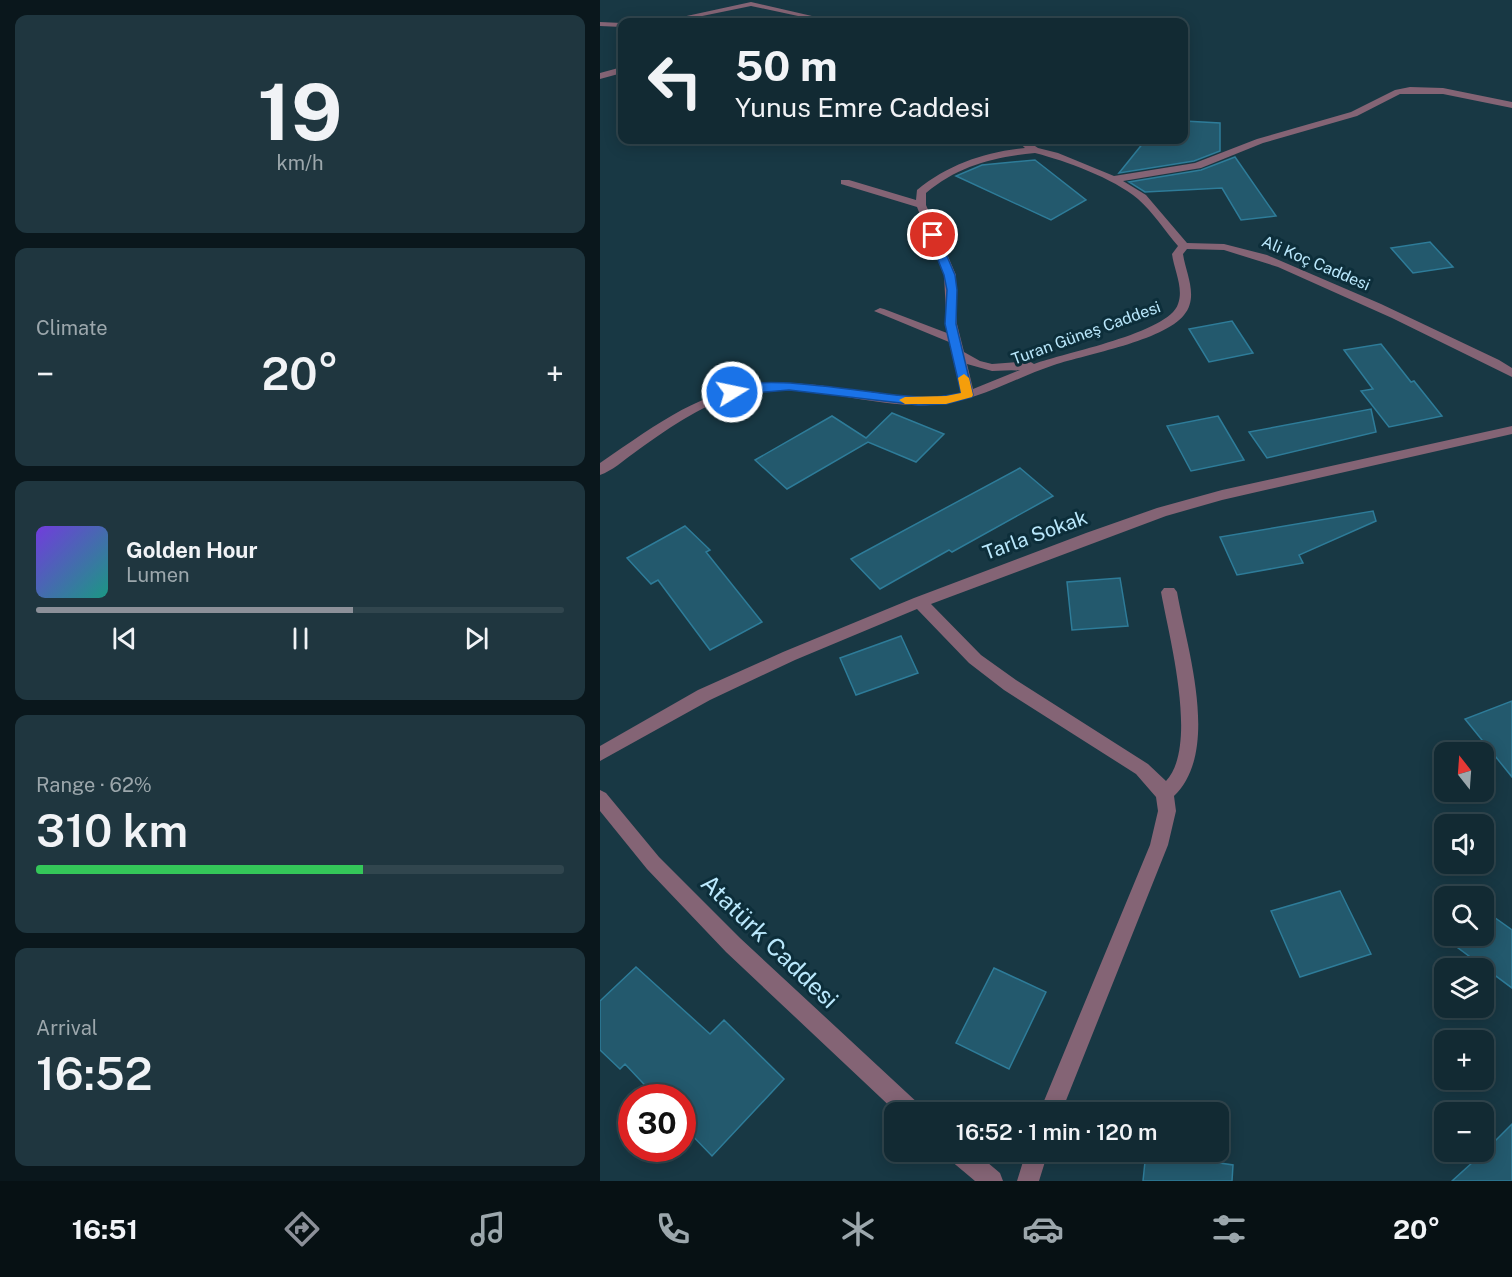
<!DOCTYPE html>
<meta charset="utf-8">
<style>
body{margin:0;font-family:"Public Sans",sans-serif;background:#1f363f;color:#f1f3f6;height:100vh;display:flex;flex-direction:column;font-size:22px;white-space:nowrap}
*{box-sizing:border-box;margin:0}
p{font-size:20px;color:#9ca7ac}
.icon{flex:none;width:33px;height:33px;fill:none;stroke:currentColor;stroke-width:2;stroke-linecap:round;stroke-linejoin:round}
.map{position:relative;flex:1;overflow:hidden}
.panel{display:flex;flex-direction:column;gap:15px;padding:15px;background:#0a171c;width:600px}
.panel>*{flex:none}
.top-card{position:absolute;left:18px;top:18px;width:570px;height:126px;border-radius:12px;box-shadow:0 3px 15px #0003,0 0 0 2px #31464e;background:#122a33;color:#f1f3f6;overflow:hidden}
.needle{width:39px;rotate:343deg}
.controls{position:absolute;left:834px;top:742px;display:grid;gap:12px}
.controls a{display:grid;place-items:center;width:60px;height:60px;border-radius:12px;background:#122a33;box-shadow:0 3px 15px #0003,0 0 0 2px #31464e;font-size:30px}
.speed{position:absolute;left:18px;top:1084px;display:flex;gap:12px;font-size:30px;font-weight:700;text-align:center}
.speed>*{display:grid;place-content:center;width:78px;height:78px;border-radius:50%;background:#122a33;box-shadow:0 3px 15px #0003,0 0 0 2px #31464e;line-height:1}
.speed .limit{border:9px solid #d22;background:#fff;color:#111}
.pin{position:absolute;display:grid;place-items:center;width:51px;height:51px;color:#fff;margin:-26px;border:3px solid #fff;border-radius:50%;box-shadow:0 2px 6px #0007}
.me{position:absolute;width:66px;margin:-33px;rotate:80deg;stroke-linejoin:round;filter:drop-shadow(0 0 4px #0008)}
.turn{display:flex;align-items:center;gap:21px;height:126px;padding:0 18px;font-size:27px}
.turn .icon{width:78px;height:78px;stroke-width:2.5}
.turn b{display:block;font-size:42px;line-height:51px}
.big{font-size:45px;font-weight:600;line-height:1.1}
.panel .tile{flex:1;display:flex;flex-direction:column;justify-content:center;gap:9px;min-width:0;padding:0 21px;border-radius:12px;background:#1f363f}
.panel .dial{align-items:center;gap:0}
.dial b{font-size:78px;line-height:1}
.song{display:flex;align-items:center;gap:18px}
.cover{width:72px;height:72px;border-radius:9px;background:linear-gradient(135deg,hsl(260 70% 55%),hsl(170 70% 35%))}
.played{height:6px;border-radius:3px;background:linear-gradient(90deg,#8c9099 60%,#31464e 60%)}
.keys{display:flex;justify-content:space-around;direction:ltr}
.heat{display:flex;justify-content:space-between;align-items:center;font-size:33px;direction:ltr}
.charge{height:9px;border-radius:4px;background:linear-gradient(90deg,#34c759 62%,#31464e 0)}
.trip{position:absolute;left:284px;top:1102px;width:345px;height:60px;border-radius:12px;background:#122a33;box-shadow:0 3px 15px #0003,0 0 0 2px #31464e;font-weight:600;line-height:60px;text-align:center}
.dock{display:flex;height:96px;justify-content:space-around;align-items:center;background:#071114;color:#9ca7ac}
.dock .icon{width:42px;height:42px}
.dock .on{color:#8c9099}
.dock b{font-size:27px;color:#f1f3f6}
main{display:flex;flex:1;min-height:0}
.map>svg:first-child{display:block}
.building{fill:#23596d;stroke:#2e7c99;stroke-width:1.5}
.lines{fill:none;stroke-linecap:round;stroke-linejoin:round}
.minor{fill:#846475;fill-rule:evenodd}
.route{fill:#1a73e8;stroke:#114b97;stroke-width:1.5}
.slow{fill:#f59e0b}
.labels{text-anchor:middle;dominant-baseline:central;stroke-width:6;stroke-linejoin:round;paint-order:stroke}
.far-street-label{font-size:16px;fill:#bae8fc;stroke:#0d2e3a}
.street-label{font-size:20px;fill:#bae8fc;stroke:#0d2e3a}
.near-street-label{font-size:24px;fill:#bae8fc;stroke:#0d2e3a}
</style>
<main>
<section class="panel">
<div class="tile dial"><b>19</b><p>km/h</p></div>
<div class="tile"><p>Climate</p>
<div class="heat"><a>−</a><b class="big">20°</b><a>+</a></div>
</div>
<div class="tile">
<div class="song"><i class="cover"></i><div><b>Golden Hour</b><p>Lumen</p></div></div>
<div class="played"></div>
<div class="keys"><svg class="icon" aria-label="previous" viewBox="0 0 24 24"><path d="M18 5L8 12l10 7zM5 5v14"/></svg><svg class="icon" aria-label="pause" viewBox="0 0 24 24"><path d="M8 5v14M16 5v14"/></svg><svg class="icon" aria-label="next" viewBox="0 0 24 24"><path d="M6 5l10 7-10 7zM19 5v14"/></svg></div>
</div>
<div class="tile"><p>Range · 62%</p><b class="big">310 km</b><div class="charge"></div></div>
<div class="tile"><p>Arrival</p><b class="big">16:52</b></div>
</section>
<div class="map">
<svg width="912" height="1181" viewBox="0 0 912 1181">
<rect width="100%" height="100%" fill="#183844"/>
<!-- building -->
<path class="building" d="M584 121 620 123V151L594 161 519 173 544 142 551 140H584Z
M635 157 676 216 641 220 622 188 545 192 529 182 601 170Z
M435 160 486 200 451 220 356 176 382 165Z
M830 242 853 267 813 273 791 248Z
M632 321 653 353 609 362 589 329Z
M781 344 811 382 814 381 842 416 789 427 761 391 773 389 744 350Z
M771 409 776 432 667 458 649 432Z
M292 413 344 434 316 462 268 442 187 489 155 460 232 416 266 438Z
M618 416 644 460 591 471 567 426Z
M420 468 453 496 352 552 349 550 280 589 251 559Z
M773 511 776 521 699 555 703 563 637 575 620 537Z
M85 526 110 550 106 552 162 622 110 650 58 580 51 584 27 558Z
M520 578 528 626 472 630 467 582Z
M301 636 318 673 256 695 240 658Z
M912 701V777L865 719Z
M740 891 771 954 700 977 671 911Z
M884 910 912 930V988L842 936H884Z
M36 967 110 1034 124 1020 184 1079 112 1156 82 1125V1098H57L25 1064 20 1069 0 1050V1001Z
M394 968 446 992 409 1069 356 1043Z
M912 1124V1181H852L884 1152Z
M546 1152 633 1165 632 1181H543Z"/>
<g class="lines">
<!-- minor -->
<path class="minor" d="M151 2 238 22H226L151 6 73 22H59Z
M0 22 22 23V27L0 26Z
M22 67V73L0 79V73Z
M810 87 843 88 912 102V108L843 94H800L757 116 663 143 601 168 523 181 546 195 587 243 624 244 667 255 781 304 899 360 912 368V377L792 318 678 267 624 250 587 249 583 254C586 274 599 297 584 315 563 341 487 354 454 365 412 379 375 403 330 405 265 408 201 378 137 395 100 405 65 431 34 453 24 460 12 471 0 475V463C79 409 124 373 225 386 270 392 316 403 361 393L349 342 274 311 280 308 284 309 347 333 344 275 317 207 241 184V180H249L316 200 317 190C349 164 385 152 425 148L416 140H426L438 148 458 153 514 176 595 163 657 139 751 112 795 90ZM435 153C466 161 513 178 538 199 553 212 565 231 578 246L572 254C574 270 584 288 578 304 569 333 463 353 434 364L429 361 392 364 380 361 364 352 357 324 356 275 326 205V193C358 166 394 157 435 153ZM367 364 392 371 420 370 373 389Z
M912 426V434L622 500 566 516 331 604 381 655 416 680 548 764 566 781C599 746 569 637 561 592L564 588H574L577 592C587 649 621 751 574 796L576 811 568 845 461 1113H439L550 845 558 811 556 797 536 774 404 690 369 663 317 609 195 660 110 700 0 761V746L98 690 183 652 314 598 486 533 557 508 622 490Z
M0 790 6 793 59 857 140 938 320 1105 323 1113H297L126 952 47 869 0 811Z
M347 1152H375L400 1173 403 1181H375L350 1160Z
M426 1152H448L439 1181H417Z"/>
</g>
<!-- route -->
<path class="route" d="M329 233 338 235 355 275 357 290 356 324 373 395 372 397 346 404 318 405 189 390 128 395 127 392C152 368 282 397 320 397 334 398 347 396 361 393L345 324 347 290 344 275 328 235Z"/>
<!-- slow -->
<path class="slow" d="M364 374 369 378 373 395 372 397 346 404H305L299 400 305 397 346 396 361 393 358 378Z"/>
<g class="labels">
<!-- far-street labels -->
<g class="far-street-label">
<text transform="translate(716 263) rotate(23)">Ali Koç Caddesi</text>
<text transform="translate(486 333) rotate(-20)">Turan Güneş Caddesi</text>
</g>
<!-- street labels -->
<g class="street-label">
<text transform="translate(435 535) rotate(-20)">Tarla Sokak</text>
</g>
<!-- near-street labels -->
<g class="near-street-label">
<text transform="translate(170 941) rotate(44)">Atatürk Caddesi</text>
</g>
</g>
</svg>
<div class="controls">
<a><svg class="needle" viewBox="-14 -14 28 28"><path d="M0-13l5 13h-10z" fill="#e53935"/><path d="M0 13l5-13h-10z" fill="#9ca7ac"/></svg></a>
<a><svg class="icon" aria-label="sound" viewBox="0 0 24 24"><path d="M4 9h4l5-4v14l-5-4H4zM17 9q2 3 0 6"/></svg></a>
<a><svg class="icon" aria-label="search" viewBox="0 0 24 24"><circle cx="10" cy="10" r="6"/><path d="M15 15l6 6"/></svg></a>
<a><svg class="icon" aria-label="layers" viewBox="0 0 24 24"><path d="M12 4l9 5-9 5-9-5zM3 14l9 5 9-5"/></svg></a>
<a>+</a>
<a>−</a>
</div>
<div class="speed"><div class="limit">30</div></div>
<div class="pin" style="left:333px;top:235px;background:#d93025"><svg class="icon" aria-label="arrive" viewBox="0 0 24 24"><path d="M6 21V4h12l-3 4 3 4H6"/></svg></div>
<svg class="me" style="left:132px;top:392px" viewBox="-20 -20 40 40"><circle r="17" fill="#1a73e8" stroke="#fff" stroke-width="3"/><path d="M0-11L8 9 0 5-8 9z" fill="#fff"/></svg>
<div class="trip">16:52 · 1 min · 120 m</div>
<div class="top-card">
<div class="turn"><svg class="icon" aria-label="left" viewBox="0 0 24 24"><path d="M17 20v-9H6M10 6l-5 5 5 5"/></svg><div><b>50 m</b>Yunus Emre Caddesi</div></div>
</div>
</div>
</main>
<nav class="dock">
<b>16:51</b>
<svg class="icon on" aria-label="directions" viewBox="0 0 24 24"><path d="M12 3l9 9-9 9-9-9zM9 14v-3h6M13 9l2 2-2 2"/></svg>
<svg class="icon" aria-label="music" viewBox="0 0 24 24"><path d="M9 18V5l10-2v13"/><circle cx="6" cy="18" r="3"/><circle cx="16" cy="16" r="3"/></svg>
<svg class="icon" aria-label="phone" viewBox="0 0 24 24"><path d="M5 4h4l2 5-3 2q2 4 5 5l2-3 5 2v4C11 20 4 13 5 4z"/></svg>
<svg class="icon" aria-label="climate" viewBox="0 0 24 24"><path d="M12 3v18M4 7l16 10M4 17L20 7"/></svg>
<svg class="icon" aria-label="car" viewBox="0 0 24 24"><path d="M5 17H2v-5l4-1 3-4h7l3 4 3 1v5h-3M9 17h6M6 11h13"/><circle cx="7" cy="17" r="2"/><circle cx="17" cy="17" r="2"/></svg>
<svg class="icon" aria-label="filters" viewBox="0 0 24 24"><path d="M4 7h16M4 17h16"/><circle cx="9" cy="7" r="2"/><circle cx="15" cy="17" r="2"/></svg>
<b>20°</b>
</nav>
